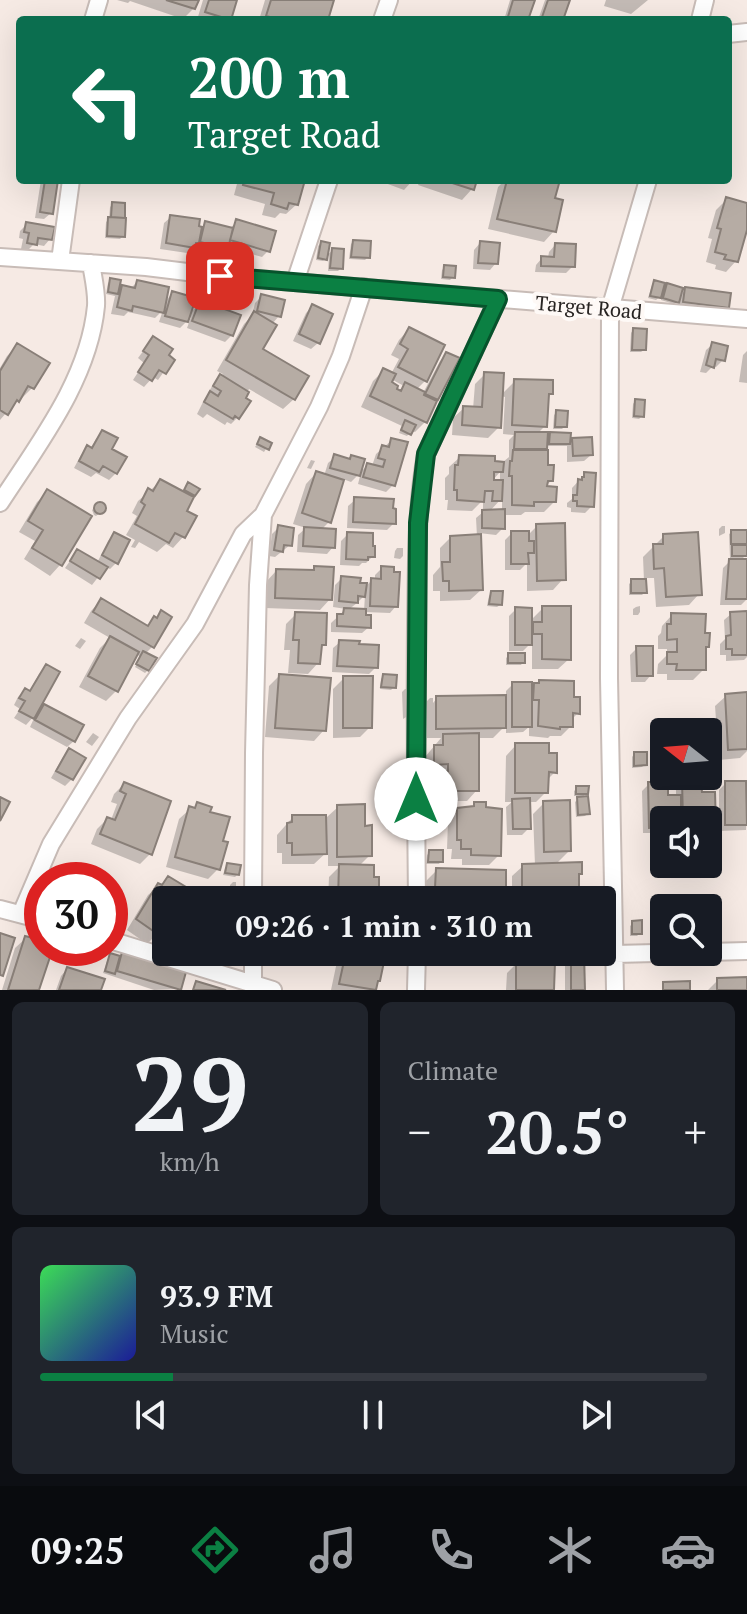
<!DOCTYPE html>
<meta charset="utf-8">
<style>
body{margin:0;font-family:"PT Serif",serif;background:#20242c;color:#f1f3f6;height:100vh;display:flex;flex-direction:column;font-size:30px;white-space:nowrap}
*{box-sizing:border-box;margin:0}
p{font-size:26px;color:#9ea1a6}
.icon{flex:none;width:44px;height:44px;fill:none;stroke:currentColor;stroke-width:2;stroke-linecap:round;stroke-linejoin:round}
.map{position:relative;height:990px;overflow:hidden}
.panel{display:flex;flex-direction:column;gap:12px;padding:12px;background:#0d0f14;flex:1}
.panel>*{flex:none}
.top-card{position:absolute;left:16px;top:16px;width:716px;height:168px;border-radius:8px;box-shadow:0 8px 32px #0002;background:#0b6e4f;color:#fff;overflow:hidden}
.needle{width:52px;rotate:287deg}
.controls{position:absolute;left:650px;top:718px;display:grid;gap:16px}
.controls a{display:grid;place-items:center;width:72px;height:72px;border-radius:8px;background:#171b24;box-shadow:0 8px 32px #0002;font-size:40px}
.speed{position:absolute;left:24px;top:862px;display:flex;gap:16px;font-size:40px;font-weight:700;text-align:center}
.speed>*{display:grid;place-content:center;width:104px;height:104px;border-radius:50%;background:#171b24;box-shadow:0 8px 32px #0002;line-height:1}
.speed .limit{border:12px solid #d22;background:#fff;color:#111}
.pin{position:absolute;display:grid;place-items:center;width:68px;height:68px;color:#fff;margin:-34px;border-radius:16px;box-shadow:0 4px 12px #0006}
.me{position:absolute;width:88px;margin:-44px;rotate:0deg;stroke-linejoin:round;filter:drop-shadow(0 0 6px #0008)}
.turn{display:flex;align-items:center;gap:28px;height:168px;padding:0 40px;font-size:36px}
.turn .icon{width:104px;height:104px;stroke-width:2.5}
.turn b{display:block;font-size:56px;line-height:68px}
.big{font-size:60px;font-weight:700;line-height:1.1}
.panel .card{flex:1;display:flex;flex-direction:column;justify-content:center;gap:12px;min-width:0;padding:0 28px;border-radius:12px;background:#20242c}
.panel .dial{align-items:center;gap:0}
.dial b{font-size:104px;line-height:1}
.song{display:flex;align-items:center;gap:24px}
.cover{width:96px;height:96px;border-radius:12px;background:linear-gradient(135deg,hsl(130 70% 55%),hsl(240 70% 35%))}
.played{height:8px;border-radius:4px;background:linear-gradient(90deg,#0b8043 20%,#363941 20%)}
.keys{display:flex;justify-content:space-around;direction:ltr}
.heat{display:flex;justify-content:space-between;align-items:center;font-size:44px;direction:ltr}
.panel .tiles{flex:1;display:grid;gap:12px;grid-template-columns:1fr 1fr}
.card:last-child{grid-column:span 2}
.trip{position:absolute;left:152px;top:886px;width:464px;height:80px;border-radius:8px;background:#171b24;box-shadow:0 8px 32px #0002;font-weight:700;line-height:80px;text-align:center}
.dock{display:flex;height:128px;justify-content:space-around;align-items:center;background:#090b0e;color:#9ea1a6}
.dock .icon{width:56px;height:56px}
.dock .on{color:#0b8043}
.dock b{font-size:36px;color:#f1f3f6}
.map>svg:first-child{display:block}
.shadow{fill:#0003;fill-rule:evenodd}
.building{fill:#b6aca4;stroke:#897f78;stroke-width:2}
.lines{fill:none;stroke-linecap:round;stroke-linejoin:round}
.minor-casing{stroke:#c8bcb7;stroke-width:20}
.minor{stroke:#fff;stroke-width:16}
.route-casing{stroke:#07532c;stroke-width:20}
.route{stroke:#0b8043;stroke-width:14}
.labels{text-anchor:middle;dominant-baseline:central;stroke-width:8;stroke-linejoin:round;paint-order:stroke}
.street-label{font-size:20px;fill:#282422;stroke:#fef9f6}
</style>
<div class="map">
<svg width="747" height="990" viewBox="0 0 747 990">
<rect width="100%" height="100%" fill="#f6eae4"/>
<!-- shadow -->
<path class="shadow" d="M117 0H196L194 8 183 19 130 1 128 3Z
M203 0H235L228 20H197Z
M265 0H332L326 20H259Z
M510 0H533L526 20H504Z
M545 0H568L561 20H538Z
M606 0H648L631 14 604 6Z
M41 180H56L51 213 44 219 35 218Z
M238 180H303L297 204 286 214 280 213 275 218 262 215 265 204 234 195Z
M377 180H413L404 190Z
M420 180H475L472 189 462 200 418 185Z
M505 180H558L553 200 554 231 544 242 488 229 498 187Z
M727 199 747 205V222L736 261 726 272 715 269 716 265 706 262 712 239 708 238 716 210Z
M113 204 123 205V236L120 239 105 238 106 222 109 219 110 207Z
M171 217 201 228 206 223 229 229 237 222 268 251 262 257 227 247 219 255 192 248 187 253 160 249 164 223Z
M27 224 50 239 44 246 34 244 28 250 21 249 23 239 19 238 20 231Z
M353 242 368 257 365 260 349 259 351 244Z
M321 243 326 256 333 250 341 268 338 271H328L329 255 323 261 316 260 318 246Z
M480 243 496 263 490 270 473 269 474 250Z
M555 245 573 266 566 273 535 272 536 265 542 258H548L549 252Z
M445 267 453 277 450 280 441 279 442 270Z
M111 280 116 293 122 287 130 289 137 282 164 302 173 293 189 314 200 303 232 335 225 342 187 328 191 317 180 328 159 322 163 310 155 318 128 312 124 316 111 314 115 296 106 294 108 283Z
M654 282 660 293 668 286 679 296 686 289 727 307 720 314 677 308 678 300 674 304 661 300 664 293 656 300 648 298 652 285Z
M262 296 279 316 272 324 260 350 294 399 283 409 249 389 243 399 241 414 231 424 227 422 225 425 207 414 203 418 197 414 204 400 210 394 208 393 214 383 223 374 217 371 244 324 252 316 255 303Z
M312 307 318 343 311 349 293 341 306 313Z
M409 329 443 346 425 381 416 390 423 393 440 361 447 354 437 399 425 422 415 432 411 431 407 436 399 433 402 426 361 407 373 381 384 370 391 374 399 359 391 355 399 340ZM391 379 404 386 398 392 389 383Z
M633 330 644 350 641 352H630L631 333Z
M153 338 166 356 172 360 158 380 153 377 144 387 133 380 144 363 138 358Z
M713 344 723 360 716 367 713 366 706 373 700 372 706 350Z
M17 346 32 388 22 398 20 397 0 420V368L7 356Z
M747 351V383L739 382 743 355Z
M485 374 501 395 515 381 551 394 547 397 545 426 537 434 546 439 550 434 569 435 568 444 573 440 591 455 584 461 567 462V446H546L541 452 551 481 543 488 554 502 544 512H525L521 515H503V528L496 535 479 533 481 590 470 600 440 601V591H433V575L440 567V548L450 538 477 537 476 518 483 512V500L472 511 447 510 448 500H445V478L449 474V467L460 457 493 463 503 462 509 457V440L514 435 503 434 505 397 501 396 499 427 488 438 452 435 453 418 464 408 473 409 475 384ZM500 472V482H491ZM502 498V511L489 512Z
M635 401 642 416 639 419 632 418 633 404Z
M557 412 565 426 562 429H553L554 415Z
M103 432 116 473 109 480 96 473 91 477 74 468 81 455 88 448 90 449 96 439Z
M392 440 393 485 386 492 358 484 361 472 351 482 343 479 329 522 321 530 333 547 327 554 297 552 298 535 306 528 293 524 306 484 316 473 324 476 328 463 335 457 358 474 368 465 372 466 376 454Z
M258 442 269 444 264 452 255 447Z
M311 460 315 461 311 469 307 468Z
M585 474 592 506 585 513 571 512V508L567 507V503L572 499V488Z
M161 481 183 493 186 487 194 495 184 512 194 517 183 537 173 548 166 544 157 552 139 542 135 548 131 547 135 540 126 535 137 516 132 513 138 501Z
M48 492 89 517 60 565 50 576 24 559 35 541 19 532 37 502Z
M355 500 391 510 394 523 387 530 347 528 348 506Z
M100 503 104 507V509L96 516 94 515 92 510Z
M537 526 563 579 553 590 527 591V563L520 570H505V540L512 533 527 536Z
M722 526H725V533L719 536V529Z
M278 528 290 545 275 557 269 556 272 534Z
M732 532H746V555L740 561H747V599L741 605H720L723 568 733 558H730L729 534Z
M114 534 117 562 110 569 106 567 92 585 65 568 77 551 97 563 108 541Z
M348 534 373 556 366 563H362L359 566 340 565 341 541Z
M664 536 699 594 689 605 656 607 654 578H644L645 592 642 595H629V584L632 581H644L643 557Z
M397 548H403V556L400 559 394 558 395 551Z
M315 568 331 597H332L320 610 265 608 266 582 276 571 310 572Z
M382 568 396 606 390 613 364 612 369 627 362 633 331 632V623L346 609 333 607 335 585 342 578 358 585H367L372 580 375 581V575ZM365 595 364 611 348 610 357 603Z
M491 593 500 605 497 607 487 606 489 596Z
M101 600 146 627 162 613 152 647 145 654 148 670 145 673 135 667 141 657 136 654 116 691 106 701 79 687 100 648 110 638 84 623 91 611Z
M640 606V612L638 615H633V609L636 607Z
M543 608 569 659 558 669H532V642L523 651H509V616L516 609 530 621Z
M747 613V657L744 660 726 661V655H720V644L725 639 724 620 731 614Z
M296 614 324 644 319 649 318 663 308 674 288 673 290 650H284L286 624Z
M672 615 703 635 707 646 704 650V669L693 680H667V674H657L658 664 667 655V649H658V636L661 633 662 626Z
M81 638 86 641 80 649 75 646Z
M340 642 376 667 369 674 332 672 333 648Z
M637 648 651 675 645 682H631L630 655Z
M509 655 523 662 521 665H506V658Z
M46 667 40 704 81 726 74 741 67 747 30 727 36 714 26 725 14 718 20 709 14 705 18 697 25 690 29 692 39 674Z
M279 676 324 730 314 741 265 737 269 686Z
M383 676 394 687 391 690 380 689 381 679Z
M344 678 370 727 360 737 333 738V689Z
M513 684 530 690 535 685 572 699 578 713 571 720V726L561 736H550L548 738 529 736V727L523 732 506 733V725L493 738H477V790L467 801H439V797H427V784L437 774H425V757L441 738H427V701L430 698H433V703L437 698 506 697V691Z
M405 689H407L408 716 403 719 402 692Z
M747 694V751L740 758 719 760 715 706 726 696Z
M93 733 99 737 92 746 86 742Z
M516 745 547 755 555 772 547 780 546 792 536 802H528L529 828 522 835H507L506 807 512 802H505L506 756Z
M69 750 72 779 65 786 51 778 63 757Z
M634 754 645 764 642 767 632 768V757Z
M683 783 700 794 714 825 708 831V820H664V833H643L642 791 649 784 666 797H676V790Z
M726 783 744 797H747L746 830 719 831V790Z
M124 784 150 854 140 864 91 844 97 829 107 819 111 820 117 804 111 802 114 794Z
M577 788 586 793 581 799 587 814 585 816 576 817 575 802 581 796H574V791Z
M544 803 569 851 555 865 580 873 577 877V897L574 900H512V876L523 866 535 865 533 814Z
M197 804 208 813 221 842 218 869 208 879 166 867 179 819 190 809H193Z
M475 804 499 855 489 865H462V859H451L452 849H447L448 821 458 810 470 809Z
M338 807 363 828 370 855 358 867 377 900H328L329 877 340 866H328V851L314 864H282V853H277V835L293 817H327Z
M430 852 441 861 439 864H426L427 855Z
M228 865 238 874 235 877 223 875 225 868Z
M437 870 504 896 501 899 503 900H436V898H426V881Z
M168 879 203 900H166V952L153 946 164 928H163L147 944 127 930 148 895Z
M233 882H236V890L233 893 230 892V885Z
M633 923 640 933 637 936H630V926Z
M34 937 42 939V948H51L37 990H2L15 948 26 938 31 940Z
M272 952H317V955L307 965 273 966Z
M339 952H384L374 990H331Z
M535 952H558L556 955 535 954Z
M111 955 120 958 123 955 179 989 154 990 103 973 108 958Z
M571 955 583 990H565V962Z
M517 963 552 990H506L507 973Z
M67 969 99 990H56L61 976Z
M747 979V990H708L718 980Z"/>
<!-- building -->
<path class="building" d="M166 0H199L195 9Z
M209 0H237L231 20 205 12Z
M271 0H334L328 20H281L266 16Z
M513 0H535L528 20H507Z
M548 0H570L563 20H541Z
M45 180H58L53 214 40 212Z
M244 180H305L298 205 289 203 287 209 271 204 274 193 243 185Z
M443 180H477L474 190Z
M507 180H560L555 198 563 200 556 232 497 219Z
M726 197 747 203V230L738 262 724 259 726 255 715 252 721 229 717 228Z
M112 202 125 203V218L111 217Z
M170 215 200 219 199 226 202 227 199 243H196L195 248 166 243Z
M108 217 126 218 125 237 107 236Z
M236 219 276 231 270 252 230 240Z
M205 221 233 228 228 249 200 242Z
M26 222 55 227 52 240 38 238 37 245 27 243 29 233 24 232Z
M353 240 371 241 370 258 351 257Z
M321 241 330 243 327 260 318 258Z
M480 241 500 243 498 264 478 263Z
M555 243 576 244 575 267 541 266V256L554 257Z
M332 248 344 249 343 269 330 268Z
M444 265 456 266 455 278 443 277Z
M110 278 121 280 118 294 108 292Z
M137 280 169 287 164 313 133 306 132 311 117 307 122 285 135 288Z
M654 280 665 283 661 298 650 296Z
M667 283 683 288 679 303 663 298Z
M685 287 731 293 729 308 683 302Z
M172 291 196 298 188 322 165 316Z
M261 294 285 300 281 317 257 311Z
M200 300 241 315 233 336 192 321Z
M312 304 333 314 320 344 299 334Z
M254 311 277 325 263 349 309 376 295 400 226 360Z
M409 327 445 345 427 382 398 367 408 349 400 344Z
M633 328 647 329 646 350H632Z
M153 336 173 349 169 355 175 360 166 374 159 370 152 381 138 372 149 355 143 351Z
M712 342 728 346 725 361 716 359 714 368 706 365Z
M17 343 50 363 34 389 28 386 19 402 17 400 8 415 0 410V371Z
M446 352 460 358 438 400 425 394Z
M383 368 396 374 392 382 398 386 397 389 401 391 405 382 425 392 424 395 437 401 427 423 370 396Z
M484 372 504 373 501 428 462 425 463 406 482 407Z
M220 374 249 392 246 398 251 401 239 419 235 416 233 419 204 402 210 391 218 396 221 391 213 386Z
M514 379 553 380V394H549L547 427 512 425Z
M635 399 645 400 644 417 634 416Z
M556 410 568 411 567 427H555Z
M405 420 416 425 411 435 401 430Z
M102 430 118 438 112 449 127 457 117 474 103 466 99 472 79 461 87 445 92 448Z
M515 432H548L547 449H514Z
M550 432 571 433 570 444H549Z
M260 437 272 443 269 450 257 444Z
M592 437 593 455 573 456 572 438Z
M391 438 408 442 395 486 363 477 367 463 383 467 385 460 378 458 382 445 389 447Z
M513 450H548V465H554L553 481H548L547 486 557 487 556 502H534V506L512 505V476H509L510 461H512Z
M334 454 350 459 351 455 365 459 360 476 330 468Z
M459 455 495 456V461L504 462 503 472H494V480H503L502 501H492L493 491H485L484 502 457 500V490H454L455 465H458Z
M316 471 344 480 331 523 302 513Z
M584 472 596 473 594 507 577 506V501H573V495H577L578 479 582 480V477H584Z
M160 479 194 497 187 511 197 516 185 538 175 533 169 543 135 524 145 505 141 502 148 488 153 491Z
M188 482 200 489 195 496 184 490Z
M47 489 92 516 62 566 32 548 43 530 28 521Z
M354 497 394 499 393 508 396 509V524L353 522Z
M94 508a6 6 0 1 1 12 0a6 6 0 1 1-12 0Z
M505 509V529L482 528V510Z
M565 523 566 580 537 581 536 524Z
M278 525 294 528 292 546 284 545 283 552 274 550Z
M304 527 336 529 335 548 303 546Z
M731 530H747V544H731Z
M511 531H529V541H534V553H528L529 564H511Z
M114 532 130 540 118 564 102 555Z
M347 532 373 533V546H375V557H368V560L346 559Z
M698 532 702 595 666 597 664 568 654 569 653 544H663V534Z
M481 534 483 590 449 591V581H443L442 562H450V536Z
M732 545H747V556H732Z
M77 549 108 567 100 579 70 561Z
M729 559H747V599H726Z
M314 566 334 567 332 600 275 598 276 569 314 570Z
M381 566 394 567V572H400L398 607 370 606 371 578 381 579Z
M341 576 361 578 360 583H367L365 597 358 596V603L339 601Z
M631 579H646L647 593H631Z
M491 591H503L502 605 489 604Z
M101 598 148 626 154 616 157 618 161 610 172 617 154 648 93 612Z
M542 606H571V660L542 659V634H533V622H542Z
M515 607 532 608V645H515Z
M344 608 366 609V615H371V628L337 626V614H343Z
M747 611V655H732V649H726V636L731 635 730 612Z
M295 612 327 613 326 645H322L320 664 298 663 299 640H293Z
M671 613 706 614 705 633H710L709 647H706V670H676L677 664H667V652H677V639L667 640V624H671Z
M110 636 139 652 118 692 88 676Z
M339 640 360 641 359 644 379 645 378 668 337 666Z
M636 646H653V676H637Z
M143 651 157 658 149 671 136 664Z
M508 653H525V663H508Z
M46 664 60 672 34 719 19 711 25 701 19 698 25 688 30 691Z
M279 674 331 678 326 731 275 728Z
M383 674 397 675 396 688 381 687Z
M343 676H373L372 728H343Z
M539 680 574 681V697H580V714L573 713V727H560V729L538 726 539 700H533L534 683H539Z
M512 682H532V727H512Z
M747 692V749L728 750 725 694Z
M506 695V728L436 729V696Z
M44 704 84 725 75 742 35 720Z
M479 733V791H448V787H437V771H448V764L434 765V745H443V734Z
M515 743H549V753H557V773L549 772 548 793H515Z
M69 748 86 758 73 780 56 771Z
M634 752H647V765L634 766Z
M682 781H701L702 792H715L716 826H708V820H683Z
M725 781H746L747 825H725Z
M124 782 171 801 152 855 100 834 107 817 115 820 126 794 120 791Z
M648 782H668V795H681V820H664V827L649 828Z
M576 786H589L588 794H576Z
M588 796 590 814 578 815 577 797Z
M0 797 10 802 0 821Z
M530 798 531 829H513L512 799Z
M570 800 571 851 544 852 543 801Z
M197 802 212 807 210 812 230 817 223 841 228 842 220 870 175 857 189 806 195 808Z
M474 802H486V807L502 809 501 856 471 855V849H461V840H457V808L474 806Z
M365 804V826L372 825V856L337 857V805Z
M292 815H326L327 854 292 855V843H287V823L292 822Z
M429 850H443V862H428Z
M582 862V874H579V898H571V900H522V864Z
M227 863 241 865 239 875 225 873Z
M339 864 374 865V877H379V900H338Z
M436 868 506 870V896H501L506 900H443L445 899V888H435Z
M168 876 206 899 166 900V922L159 935 136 919 158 883 162 885Z
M642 920V934H632V921Z
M0 933 15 938 3 976 0 975Z
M34 934 42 937V948H53L39 990H8L25 936 33 938Z
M122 952 186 972 181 990 117 971Z
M283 952H319V955L283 957Z
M346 952H386L380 981H378L376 990 339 984Z
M110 953 120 956 115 974 105 971Z
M571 953H584L585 990H571Z
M516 961 555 962 554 990H516Z
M67 967 105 979 101 990H59Z
M747 977V990H717V978Z
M196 981 226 990H193Z
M690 981V990H663V982Z"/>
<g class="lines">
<!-- minor casing -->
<g class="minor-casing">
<path id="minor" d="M93 20 99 0
M382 20 389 0
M700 20 705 0
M728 34 747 32
M0 257 146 267 220 276 747 319
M60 261 71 180
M295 282 329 180
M0 503C39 443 89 379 96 306 97 292 93 277 91 263
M253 900 254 753 258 585 263 515 319 407 341 356 364 287
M417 900C416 808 415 716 416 624 417 567 416 510 426 454L498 299
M0 909 42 920
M21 914 51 844 128 718 195 624 243 534 263 515
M110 940 273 990
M708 952 747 951
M615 954 696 952
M253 983V952
M416 990 417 952
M615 990 609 678 610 309 648 180"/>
</g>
<!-- minor -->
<use href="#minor" class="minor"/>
</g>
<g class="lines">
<!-- route casing -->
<g class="route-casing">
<path id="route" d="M220 276 498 299 426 454 418 523 416 799"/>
</g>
<!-- route -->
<use href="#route" class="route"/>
</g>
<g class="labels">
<!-- street labels -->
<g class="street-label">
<text transform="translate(589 307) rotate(5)">Target Road</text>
</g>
</g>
</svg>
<div class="controls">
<a><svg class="needle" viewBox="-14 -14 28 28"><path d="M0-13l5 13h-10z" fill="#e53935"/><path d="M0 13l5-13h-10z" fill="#9ea1a6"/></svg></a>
<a><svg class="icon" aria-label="sound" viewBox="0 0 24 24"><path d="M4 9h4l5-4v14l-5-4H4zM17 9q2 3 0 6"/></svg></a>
<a><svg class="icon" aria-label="search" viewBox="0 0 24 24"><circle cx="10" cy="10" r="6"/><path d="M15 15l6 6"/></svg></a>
</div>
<div class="speed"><div class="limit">30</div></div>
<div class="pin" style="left:220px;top:276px;background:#d93025"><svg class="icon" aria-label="arrive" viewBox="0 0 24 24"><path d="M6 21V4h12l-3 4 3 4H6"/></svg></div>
<svg class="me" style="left:416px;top:799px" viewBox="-20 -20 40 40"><circle r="19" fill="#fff"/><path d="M0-13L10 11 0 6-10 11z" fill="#0b8043"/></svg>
<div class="trip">09:26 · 1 min · 310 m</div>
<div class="top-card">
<div class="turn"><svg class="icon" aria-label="left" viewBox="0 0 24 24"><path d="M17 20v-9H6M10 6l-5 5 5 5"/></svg><div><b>200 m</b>Target Road</div></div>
</div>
</div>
<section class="panel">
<div class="tiles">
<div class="card dial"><b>29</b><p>km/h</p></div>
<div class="card"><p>Climate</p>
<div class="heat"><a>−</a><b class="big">20.5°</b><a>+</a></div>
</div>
<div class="card">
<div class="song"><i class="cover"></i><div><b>93.9 FM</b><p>Music</p></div></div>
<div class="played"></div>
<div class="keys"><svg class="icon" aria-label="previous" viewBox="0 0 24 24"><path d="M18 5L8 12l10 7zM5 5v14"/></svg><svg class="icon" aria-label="pause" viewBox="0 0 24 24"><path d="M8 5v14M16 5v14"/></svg><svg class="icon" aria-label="next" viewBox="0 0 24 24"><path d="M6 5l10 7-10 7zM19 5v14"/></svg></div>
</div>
</div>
</section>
<nav class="dock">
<b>09:25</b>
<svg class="icon on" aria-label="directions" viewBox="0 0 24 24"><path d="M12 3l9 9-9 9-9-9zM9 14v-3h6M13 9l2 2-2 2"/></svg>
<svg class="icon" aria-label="music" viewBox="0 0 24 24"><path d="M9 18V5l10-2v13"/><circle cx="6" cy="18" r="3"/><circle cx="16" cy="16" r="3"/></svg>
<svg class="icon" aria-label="phone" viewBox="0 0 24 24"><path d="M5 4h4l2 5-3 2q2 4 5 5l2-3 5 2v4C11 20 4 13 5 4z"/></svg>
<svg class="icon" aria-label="climate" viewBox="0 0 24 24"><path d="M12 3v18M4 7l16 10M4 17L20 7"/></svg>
<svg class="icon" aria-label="car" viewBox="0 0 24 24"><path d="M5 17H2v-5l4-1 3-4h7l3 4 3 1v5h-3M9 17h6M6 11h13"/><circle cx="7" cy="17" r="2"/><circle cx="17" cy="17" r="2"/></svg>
</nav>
